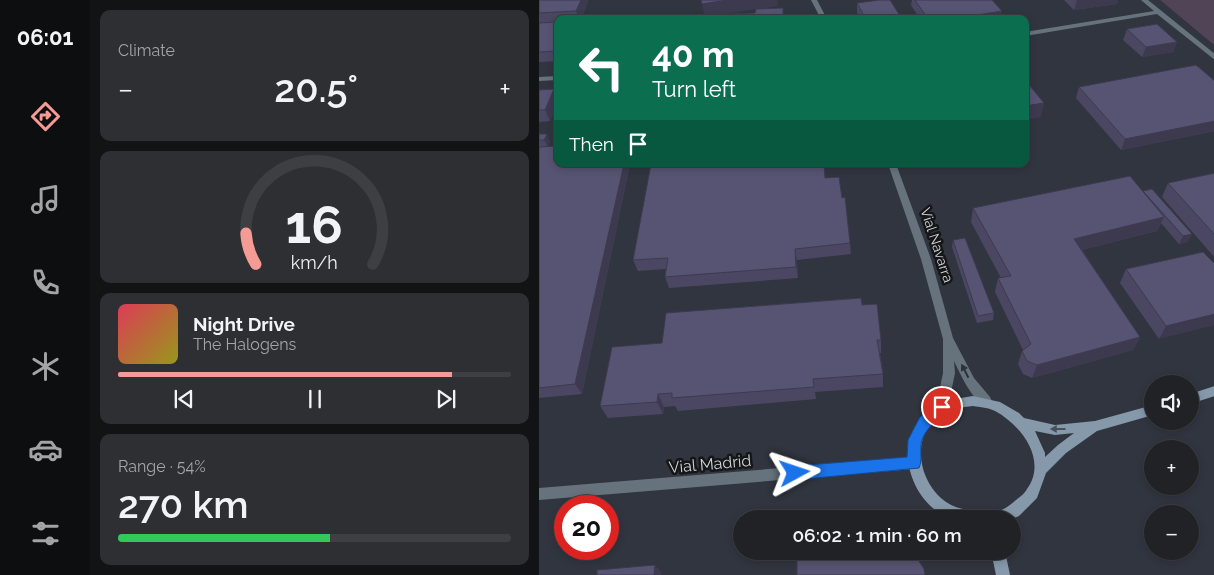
<!DOCTYPE html>
<meta charset="utf-8">
<style>
body{margin:0;font-family:Raleway,sans-serif;background:#2d2f32;color:#f1f3f6;height:100vh;display:flex;flex-direction:column;font-size:19px;white-space:nowrap}
*{box-sizing:border-box;margin:0}
p{font-size:16px;color:#a2a4a7}
.icon{flex:none;width:28px;height:28px;fill:none;stroke:currentColor;stroke-width:2;stroke-linecap:round;stroke-linejoin:round}
.map{position:relative;flex:1;overflow:hidden}
.drawer{display:flex;flex-direction:column;gap:10px;padding:10px;background:#121315;width:449px}
.drawer>*{flex:none}
.top-card{position:absolute;left:15px;top:15px;width:475px;height:152px;border-radius:10px;box-shadow:0 2px 8px #0003,0 0 0 1px #3e3f43;background:#0b6e4f;color:#fff;overflow:hidden}
.controls{position:absolute;left:605px;top:375px;display:grid;gap:10px}
.controls a{display:grid;place-items:center;width:55px;height:55px;border-radius:50%;background:#212226;box-shadow:0 2px 8px #0003,0 0 0 1px #3e3f43;font-size:25px}
.speed{position:absolute;left:15px;top:495px;display:flex;gap:10px;font-size:25px;font-weight:700;text-align:center}
.speed>*{display:grid;place-content:center;width:65px;height:65px;border-radius:50%;background:#212226;box-shadow:0 2px 8px #0003,0 0 0 1px #3e3f43;line-height:1}
.speed .limit{border:8px solid #d22;background:#fff;color:#111}
.pin{position:absolute;display:grid;place-items:center;width:42px;height:42px;color:#fff;margin:-21px;border:2px solid #fff;border-radius:50%;box-shadow:0 1px 5px #0007}
.me{position:absolute;width:55px;margin:-28px;rotate:85deg;stroke-linejoin:round;filter:drop-shadow(0 0 4px #0008)}
.turn{display:flex;align-items:center;gap:18px;height:105px;padding:0 15px;font-size:22px}
.turn .icon{width:65px;height:65px;stroke-width:2.5}
.turn b{display:block;font-size:35px;line-height:42px}
.then{display:flex;align-items:center;height:48px;padding:0 15px;background:#0003;gap:10px;font-size:19px}
.big{font-size:38px;font-weight:600;line-height:1.1}
.drawer .widget{flex:1;display:flex;flex-direction:column;justify-content:center;gap:8px;min-width:0;padding:0 18px;border-radius:10px;background:#2d2f32}
.drawer .dial{align-items:center;gap:0}
.dial svg{height:130px;overflow:visible;fill:none;stroke:#3e3f43;stroke-width:7;stroke-linecap:round;text-anchor:middle}
.dial text{fill:#f1f3f6;stroke:none}
.song{display:flex;align-items:center;gap:15px}
.cover{width:60px;height:60px;border-radius:8px;background:linear-gradient(135deg,hsl(350 70% 55%),hsl(60 70% 35%))}
.played{height:5px;border-radius:2px;background:linear-gradient(90deg,#f59b96 85%,#3e3f43 85%)}
.keys{display:flex;justify-content:space-around;direction:ltr}
.heat{display:flex;justify-content:space-between;align-items:center;font-size:28px;direction:ltr}
.charge{height:8px;border-radius:4px;background:linear-gradient(90deg,#34c759 54%,#3e3f43 0)}
.trip{position:absolute;left:194px;top:510px;width:288px;height:50px;border-radius:25px;background:#212226;box-shadow:0 2px 8px #0003,0 0 0 1px #3e3f43;font-weight:600;line-height:50px;text-align:center}
main{display:flex;flex:1;min-height:0}
.tabs{display:flex;flex-direction:column;width:90px;justify-content:space-around;align-items:center;background:#0d0e0f;color:#a2a4a7}
.tabs .icon{width:35px;height:35px}
.tabs .current{color:#f59b96}
.tabs b{font-size:22px;color:#f1f3f6}
.map>svg:first-child{display:block}
.built{fill:#31353f;fill-rule:evenodd}
.green{fill:#504456}
.lines{fill:none;stroke-linecap:round;stroke-linejoin:round}
.lane{fill:#66737d;fill-rule:evenodd}
.secondary{fill:#8599aa;fill-rule:evenodd}
.wall{fill:#4b4762}
.shaded-wall{fill:#3d3a50}
.building{fill:#575372;stroke:#3d3a50}
.oneway{fill:#2d3236}
.oneway2{fill:#47515a}
.route{fill:#1a73e8;stroke:#114b97}
.labels{text-anchor:middle;dominant-baseline:central;stroke-width:5;stroke-linejoin:round;paint-order:stroke}
.street-label{font-size:14px;fill:#d2d3d6;stroke:#151618}
.near-street-label{font-size:16px;fill:#d2d3d6;stroke:#151618}
</style>
<main>
<nav class="tabs">
<b>06:01</b>
<svg class="icon current" aria-label="directions" viewBox="0 0 24 24"><path d="M12 3l9 9-9 9-9-9zM9 14v-3h6M13 9l2 2-2 2"/></svg>
<svg class="icon" aria-label="music" viewBox="0 0 24 24"><path d="M9 18V5l10-2v13"/><circle cx="6" cy="18" r="3"/><circle cx="16" cy="16" r="3"/></svg>
<svg class="icon" aria-label="phone" viewBox="0 0 24 24"><path d="M5 4h4l2 5-3 2q2 4 5 5l2-3 5 2v4C11 20 4 13 5 4z"/></svg>
<svg class="icon" aria-label="climate" viewBox="0 0 24 24"><path d="M12 3v18M4 7l16 10M4 17L20 7"/></svg>
<svg class="icon" aria-label="car" viewBox="0 0 24 24"><path d="M5 17H2v-5l4-1 3-4h7l3 4 3 1v5h-3M9 17h6M6 11h13"/><circle cx="7" cy="17" r="2"/><circle cx="17" cy="17" r="2"/></svg>
<svg class="icon" aria-label="filters" viewBox="0 0 24 24"><path d="M4 7h16M4 17h16"/><circle cx="9" cy="7" r="2"/><circle cx="15" cy="17" r="2"/></svg>
</nav>
<section class="drawer">
<div class="widget"><p>Climate</p>
<div class="heat"><a>−</a><b class="big">20.5°</b><a>+</a></div>
</div>
<div class="widget dial"><svg viewBox="0 0 100 80">
<path d="M14 69A42 42 0 1 1 86 69"/>
<path d="M14 69A42 42 0 0 1 8 50" stroke="#f59b96"/>
<text x="50" y="56" font-size="32" font-weight="700">16</text>
<text x="50" y="72" font-size="11">km/h</text>
</svg></div>
<div class="widget">
<div class="song"><i class="cover"></i><div><b>Night Drive</b><p>The Halogens</p></div></div>
<div class="played"></div>
<div class="keys"><svg class="icon" aria-label="previous" viewBox="0 0 24 24"><path d="M18 5L8 12l10 7zM5 5v14"/></svg><svg class="icon" aria-label="pause" viewBox="0 0 24 24"><path d="M8 5v14M16 5v14"/></svg><svg class="icon" aria-label="next" viewBox="0 0 24 24"><path d="M6 5l10 7-10 7zM19 5v14"/></svg></div>
</div>
<div class="widget"><p>Range · 54%</p><b class="big">270 km</b><div class="charge"></div></div>
</section>
<div class="map">
<svg width="676" height="575" viewBox="0 0 676 575">
<rect width="100%" height="100%" fill="#2c2e32"/>
<!-- built -->
<path class="built" d="M0 0H621L675 45V575H0ZM19 19H486V164H19ZM614 384H651V421H614ZM614 449H651V486H614ZM26 506H69V549H26ZM614 514H651V551H614ZM202 519H472V551H202Z"/>
<!-- green -->
<path class="green" d="M621 0H675V45Z"/>
<g class="lines">
<!-- lane -->
<path class="lane" d="M272 0H278L288 19H282Z
M602 0H609L676 54V60L618 14 486 36V32L615 11Z
M19 76V80L0 81V77Z
M349 164H357L392 259 414 338 435 378 451 397 453 401 451 405 447 406C433 401 421 373 415 361L416 373 409 407 407 411 403 412 399 411 397 407 404 373V339L382 259Z
M375 457 379 459 381 463 379 467 375 469 0 500V488Z"/>
<!-- secondary -->
<path class="secondary" d="M676 386V396L651 404V394Z
M434 396 461 402 480 413 485 418 516 425 556 421 614 405V415L558 431 527 453 507 473 498 498 480 516 472 519C456 517 423 523 408 517 370 500 353 441 388 412 401 400 418 399 434 396ZM434 406C441 407 450 408 456 411 482 425 509 460 488 489 486 493 481 497 477 500 463 513 454 514 436 511 426 510 416 508 407 502 377 481 370 429 408 411 416 408 426 407 434 406ZM496 431 516 435 535 433 519 445 506 457V453Z
M452 551H466L471 575H457Z"/>
</g>
<!-- wall -->
<path class="wall" d="M0 0 49 2 42 19H19V61L0 62Z
M373 0H453L462 19H381L372 5Z
M525 0H579L578 4 535 10Z
M318 3 363 19H322L318 13Z
M588 29 638 42 634 52 603 57 584 40Z
M676 81V131L582 150 537 98 540 87Z
M15 89 19 98V102L11 121 0 122V90Z
M0 134 11 141 9 147 19 164H91L43 394 0 398Z
M676 173V258L623 197 629 183Z
M286 178 303 198 311 243 312 254 258 260 259 278 130 288 126 277 127 269 99 271 94 260Z
M604 191 649 242 640 244 622 223 618 231 543 250 601 337 594 350 493 378 484 374 479 364 483 351 484 350 456 292 459 278H462L432 222 434 208 604 192Z
M414 240 455 313 454 320 438 323 413 247Z
M676 264 620 339 581 283 587 269Z
M323 305 342 340V353H341L344 374V387L276 392 277 399 139 411 136 406 125 407 124 414 69 418 61 406Z"/>
<!-- shaded-wall -->
<path class="shaded-wall" d="M42 0H49V2L42 19H40L37 11Z
M189 0H238L239 6 166 17 163 4Z
M538 0H579L578 4 535 10Z
M463 11 462 19H414Z
M638 42 634 52 603 57 607 47Z
M15 89 19 98V102L11 121 6 110Z
M505 103 502 117 486 120V106Z
M676 121V131L582 150 586 139Z
M8 134 11 141 9 147 5 140Z
M85 164H91L43 394 36 384Z
M625 217 618 231 531 253 535 239Z
M653 234 649 242 640 244 644 236Z
M256 249 258 260 259 278 257 267Z
M676 314V325L620 339 627 326Z
M601 337 594 350 493 378 498 365Z
M119 394 125 407 124 414 118 402Z
M116 565 122 572V575H115Z"/>
<!-- building -->
<path class="building" d="M0 0H42L37 11 0 13Z
M162 0H189L163 4Z
M340 0H351L363 19H327L318 3Z
M376 0H453L463 11 414 19H389Z
M244 8V18H247V19H188V14L216 13 217 9Z
M180 15V19H103V18Z
M19 22V51L0 52V23Z
M618 24 638 42 607 47 588 29Z
M657 65 676 81V121L586 139 540 87Z
M486 80 505 103 486 106Z
M15 89 6 110H0V90Z
M0 134H8L5 140H0Z
M19 146V164H85L36 384 0 388V147Z
M112 164H285L286 178 300 177 303 198 306 197 311 243 256 249 257 267 126 277 129 258 94 260Z
M676 173V235L629 183Z
M591 176 625 217 535 239 601 337 498 365 488 361 483 351 492 344 459 278 472 276 434 208Z
M613 189 653 234 644 236 604 191Z
M426 238 455 313 439 316 414 240Z
M664 252 676 264V314L627 326 587 269Z
M322 298 323 305 338 304 342 340H338L344 374 274 379 275 387 133 398V393L119 394 118 402 61 406 73 347 123 343 127 313Z
M258 551H372L376 555 385 569 386 575H258Z
M116 565 115 575H58V570Z"/>
<!-- one-way arrows -->
<defs><path id="oneway-solid" d="M-6-.8H1V-3.2L6.5 0L1 3.2V.8H-6Z" transform="scale(1.25)"/></defs>
<use class="oneway" href="#oneway-solid" transform="translate(426 371) rotate(-117)"/>
<use class="oneway2" href="#oneway-solid" transform="translate(519 429) rotate(180)"/>
<!-- route -->
<path class="route" d="M403 402 408 403 410 407C404 420 388 424 383 440 380 449 384 459 380 468L256 480 251 478 249 473 251 468 256 466 368 457 369 440 381 417Z"/>
<g class="labels">
<!-- street labels -->
<g class="street-label">
<text transform="translate(398 245) rotate(72)">Vial Navarra</text>
</g>
<!-- near-street labels -->
<g class="near-street-label">
<text transform="translate(171 464) rotate(-5)">Vial Madrid</text>
</g>
</g>
</svg>
<div class="controls">
<a><svg class="icon" aria-label="sound" viewBox="0 0 24 24"><path d="M4 9h4l5-4v14l-5-4H4zM17 9q2 3 0 6"/></svg></a>
<a>+</a>
<a>−</a>
</div>
<div class="speed"><div class="limit">20</div></div>
<div class="pin" style="left:403px;top:407px;background:#d93025"><svg class="icon" aria-label="arrive" viewBox="0 0 24 24"><path d="M6 21V4h12l-3 4 3 4H6"/></svg></div>
<svg class="me" style="left:256px;top:473px" viewBox="-20 -20 40 40"><path d="M0-17L14 15 0 8-14 15z" fill="#1a73e8" stroke="#fff" stroke-width="4"/></svg>
<div class="trip">06:02 · 1 min · 60 m</div>
<div class="top-card">
<div class="turn"><svg class="icon" aria-label="left" viewBox="0 0 24 24"><path d="M17 20v-9H6M10 6l-5 5 5 5"/></svg><div><b>40 m</b>Turn left</div></div>
<div class="then">Then<svg class="icon" aria-label="arrive" viewBox="0 0 24 24"><path d="M6 21V4h12l-3 4 3 4H6"/></svg></div>
</div>
</div>
</main>
